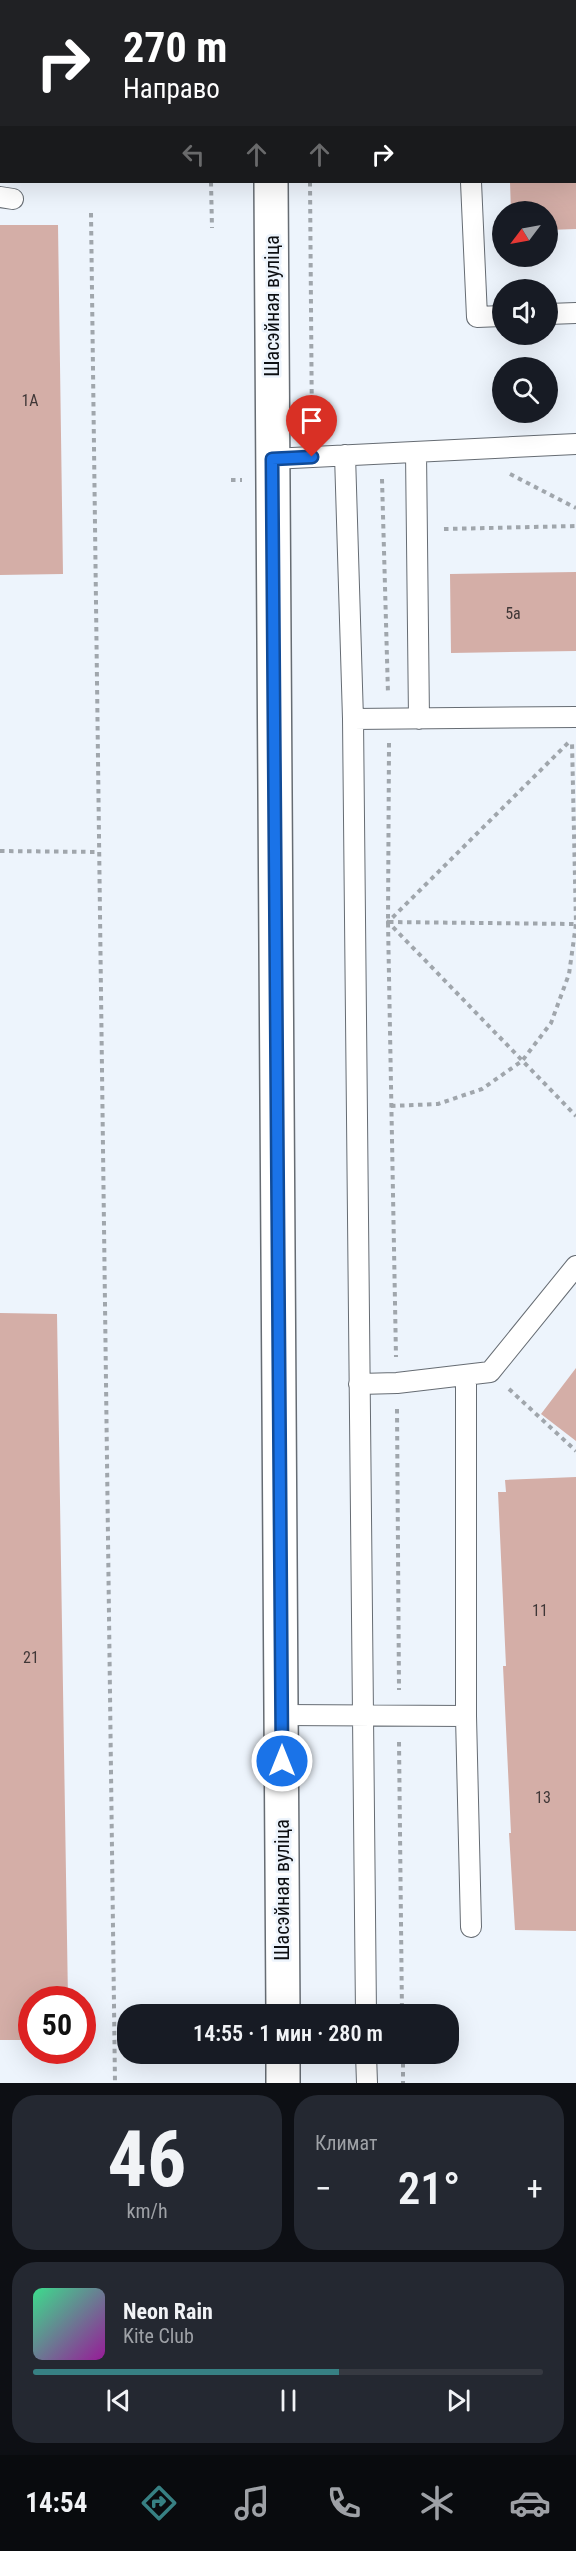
<!DOCTYPE html>
<html lang="ru">
<meta charset="utf-8">
<style>
body{margin:0;font-family:"Roboto Condensed",sans-serif;background:#242831;color:#f1f3f6;height:100vh;display:flex;flex-direction:column;font-size:22px;white-space:nowrap}
*{box-sizing:border-box;margin:0}
p{font-size:20px;color:#9ea1a6}
.icon{flex:none;width:33px;height:33px;fill:none;stroke:currentColor;stroke-width:2;stroke-linecap:round;stroke-linejoin:round}
.map{position:relative;height:2083px;overflow:hidden}
.panel{display:flex;flex-direction:column;gap:12px;padding:12px;background:#0d0f14;flex:1}
.panel>*{flex:none}
.guide{position:absolute;left:0px;top:0px;width:576px;height:183px;box-shadow:0 6px 24px #0002;background:#202124;color:#fff;overflow:hidden}
.needle{width:39px;rotate:238deg}
.fabs{position:absolute;left:492px;top:201px;display:grid;gap:12px}
.fabs a{display:grid;place-items:center;width:66px;height:66px;border-radius:50%;background:#171b24;box-shadow:0 6px 24px #0002;font-size:30px}
.speed{position:absolute;left:18px;top:1986px;display:flex;gap:12px;font-size:30px;font-weight:700;text-align:center}
.speed>*{display:grid;place-content:center;width:78px;height:78px;border-radius:50%;background:#171b24;box-shadow:0 6px 24px #0002;line-height:1}
.speed .limit{border:9px solid #d22;background:#fff;color:#111}
.pin{position:absolute;display:grid;place-items:center;width:51px;height:51px;color:#fff;margin:-62px -26px;border-radius:50% 50% 50% 0;rotate:-45deg;box-shadow:0 0 6px #0007}
.pin .icon{rotate:45deg}
.me{position:absolute;width:66px;margin:-33px;rotate:0deg;stroke-linejoin:round;filter:drop-shadow(0 0 4px #0008)}
.turn{display:flex;align-items:center;gap:21px;height:126px;padding:0 24px;font-size:27px}
.turn .icon{width:78px;height:78px;stroke-width:2.5}
.turn b{display:block;font-size:42px;line-height:51px}
.lanes{display:flex;align-items:center;height:57px;padding:0 24px;background:#0003;justify-content:center;gap:30px;direction:ltr}
.lanes .off{opacity:.35}
.big{font-size:45px;font-weight:600;line-height:1.1}
.panel .card{flex:1;display:flex;flex-direction:column;justify-content:center;gap:9px;min-width:0;padding:0 21px;border-radius:24px;background:#242831}
.panel .dial{align-items:center;gap:0}
.dial b{font-size:78px;line-height:1}
.song{display:flex;align-items:center;gap:18px}
.cover{width:72px;height:72px;border-radius:9px;background:linear-gradient(135deg,hsl(150 70% 55%),hsl(300 70% 35%))}
.played{height:6px;border-radius:3px;background:linear-gradient(90deg,#378083 60%,#363941 60%)}
.keys{display:flex;justify-content:space-around;direction:ltr}
.heat{display:flex;justify-content:space-between;align-items:center;font-size:33px;direction:ltr}
.panel .tiles{flex:1;display:grid;gap:12px;grid-template-columns:1fr 1fr}
.card:last-child{grid-column:span 2}
.trip{position:absolute;left:117px;top:2004px;width:342px;height:60px;border-radius:24px;background:#171b24;box-shadow:0 6px 24px #0002;font-weight:600;line-height:60px;text-align:center}
.menu{display:flex;height:96px;justify-content:space-around;align-items:center;background:#090b0e;color:#9ea1a6}
.menu .icon{width:42px;height:42px}
.menu .current{color:#378083}
.menu b{font-size:27px;color:#f1f3f6}
.map>svg:first-child{display:block}
.building{fill:#d4aea7}
.lines{fill:none;stroke-linecap:round;stroke-linejoin:round}
.service-casing{stroke:#666c73;stroke-width:22}
.secondary-casing{stroke:#666c73;stroke-width:36}
.path{stroke:#a0a6ac;stroke-width:4;stroke-dasharray:4.5 4.5;stroke-linecap:butt}
.service{stroke:#fff;stroke-width:20}
.secondary{stroke:#fff;stroke-width:33}
.route-casing{stroke:#114b97;stroke-width:15}
.route{stroke:#1a73e8;stroke-width:10}
.labels{text-anchor:middle;dominant-baseline:central;stroke-width:5;stroke-linejoin:round;paint-order:stroke}
.number-label{font-size:16px;fill:#3f3737}
.street-label{font-size:20px;fill:#0d0f12;stroke:#edf4fc}
</style>
<div class="map">
<svg width="576" height="2083" viewBox="0 0 576 2083">
<rect width="100%" height="100%" fill="#edf4fc"/>
<!-- building -->
<path class="building" d="M510 182H576V229L548 230V212H511Z
M0 225H58L63 574 0 575Z
M576 572V651L451 653 450 574Z
M0 1313 57 1314 68 2000H32V2040H0Z
M576 1368V1441L541 1414Z
M576 1477V1931L515 1930 509 1833H511L503 1666H506L498 1492H506L505 1480Z"/>
<g class="lines">
<!-- service casing -->
<g class="service-casing">
<path id="service" d="M463 0V2
M471 182 477 317 502 316
M0 197 13 199
M548 314 576 313
M416 452 419 719
M345 455 353 719 366 2014
M272 459 576 444
M353 719 576 717
M466 1376V1716
M359 1384 397 1383 490 1372 576 1266
M281 1715 466 1716 471 1927
M366 2054 367 2083"/>
</g>
<!-- secondary casing -->
<g class="secondary-casing">
<path id="secondary" d="M270 0V2
M271 182 283 2014
M283 2054V2083"/>
</g>
<!-- path -->
<path class="path" d="M208 0V2
M309 0V2
M211 182 212 228
M310 182 312 433
M91 213 115 2083
M510 474 576 508
M382 479 388 694
M231 480H242
M444 529 576 526
M389 743 388 922 396 1357
M568 743 388 922 576 1116
M0 851 99 852
M389 922 576 924
M391 1106 438 1104 482 1089 522 1061 551 1023 569 974 576 924 572 742
M509 1389 576 1451
M397 1409 399 1690
M399 1742 402 2014
M403 2054V2083"/>
<!-- service -->
<use href="#service" class="service"/>
<!-- secondary -->
<use href="#secondary" class="secondary"/>
</g>
<g class="lines">
<!-- route casing -->
<g class="route-casing">
<path id="route" d="M282 1761 272 459 312 457"/>
</g>
<!-- route -->
<use href="#route" class="route"/>
</g>
<g class="labels">
<!-- number labels -->
<g class="number-label">
<text x="30" y="400">1А</text>
<text x="513" y="613">5а</text>
<text x="540" y="1610">11</text>
<text x="31" y="1657">21</text>
<text x="543" y="1797">13</text>
</g>
<!-- street labels -->
<g class="street-label">
<text transform="translate(272 306) rotate(-90)">Шасэйная вуліца</text>
<text transform="translate(282 1890) rotate(-90)">Шасэйная вуліца</text>
</g>
</g>
</svg>
<div class="fabs">
<a><svg class="needle" viewBox="-14 -14 28 28"><path d="M0-13l5 13h-10z" fill="#e53935"/><path d="M0 13l5-13h-10z" fill="#9ea1a6"/></svg></a>
<a><svg class="icon" aria-label="sound" viewBox="0 0 24 24"><path d="M4 9h4l5-4v14l-5-4H4zM17 9q2 3 0 6"/></svg></a>
<a><svg class="icon" aria-label="search" viewBox="0 0 24 24"><circle cx="10" cy="10" r="6"/><path d="M15 15l6 6"/></svg></a>
</div>
<div class="speed"><div class="limit">50</div></div>
<div class="pin" style="left:312px;top:457px;background:#d93025"><svg class="icon" aria-label="arrive" viewBox="0 0 24 24"><path d="M6 21V4h12l-3 4 3 4H6"/></svg></div>
<svg class="me" style="left:282px;top:1761px" viewBox="-20 -20 40 40"><circle r="17" fill="#1a73e8" stroke="#fff" stroke-width="3"/><path d="M0-11L8 9 0 5-8 9z" fill="#fff"/></svg>
<div class="trip">14:55 · 1 мин · 280 m</div>
<div class="guide">
<div class="turn"><svg class="icon" aria-label="right" viewBox="0 0 24 24"><path d="M7 20v-9h11M14 6l5 5-5 5"/></svg><div><b>270 m</b>Направо</div></div>
<div class="lanes"><svg class="icon off" aria-label="left" viewBox="0 0 24 24"><path d="M17 20v-9H6M10 6l-5 5 5 5"/></svg><svg class="icon off" aria-label="ahead" viewBox="0 0 24 24"><path d="M12 20V5M6 11l6-6 6 6"/></svg><svg class="icon off" aria-label="ahead" viewBox="0 0 24 24"><path d="M12 20V5M6 11l6-6 6 6"/></svg><svg class="icon" aria-label="right" viewBox="0 0 24 24"><path d="M7 20v-9h11M14 6l5 5-5 5"/></svg></div>
</div>
</div>
<section class="panel">
<div class="tiles">
<div class="card dial"><b>46</b><p>km/h</p></div>
<div class="card"><p>Климат</p>
<div class="heat"><a>−</a><b class="big">21°</b><a>+</a></div>
</div>
<div class="card">
<div class="song"><i class="cover"></i><div><b>Neon Rain</b><p>Kite Club</p></div></div>
<div class="played"></div>
<div class="keys"><svg class="icon" aria-label="previous" viewBox="0 0 24 24"><path d="M18 5L8 12l10 7zM5 5v14"/></svg><svg class="icon" aria-label="pause" viewBox="0 0 24 24"><path d="M8 5v14M16 5v14"/></svg><svg class="icon" aria-label="next" viewBox="0 0 24 24"><path d="M6 5l10 7-10 7zM19 5v14"/></svg></div>
</div>
</div>
</section>
<nav class="menu">
<b>14:54</b>
<svg class="icon current" aria-label="directions" viewBox="0 0 24 24"><path d="M12 3l9 9-9 9-9-9zM9 14v-3h6M13 9l2 2-2 2"/></svg>
<svg class="icon" aria-label="music" viewBox="0 0 24 24"><path d="M9 18V5l10-2v13"/><circle cx="6" cy="18" r="3"/><circle cx="16" cy="16" r="3"/></svg>
<svg class="icon" aria-label="phone" viewBox="0 0 24 24"><path d="M5 4h4l2 5-3 2q2 4 5 5l2-3 5 2v4C11 20 4 13 5 4z"/></svg>
<svg class="icon" aria-label="climate" viewBox="0 0 24 24"><path d="M12 3v18M4 7l16 10M4 17L20 7"/></svg>
<svg class="icon" aria-label="car" viewBox="0 0 24 24"><path d="M5 17H2v-5l4-1 3-4h7l3 4 3 1v5h-3M9 17h6M6 11h13"/><circle cx="7" cy="17" r="2"/><circle cx="17" cy="17" r="2"/></svg>
</nav>
